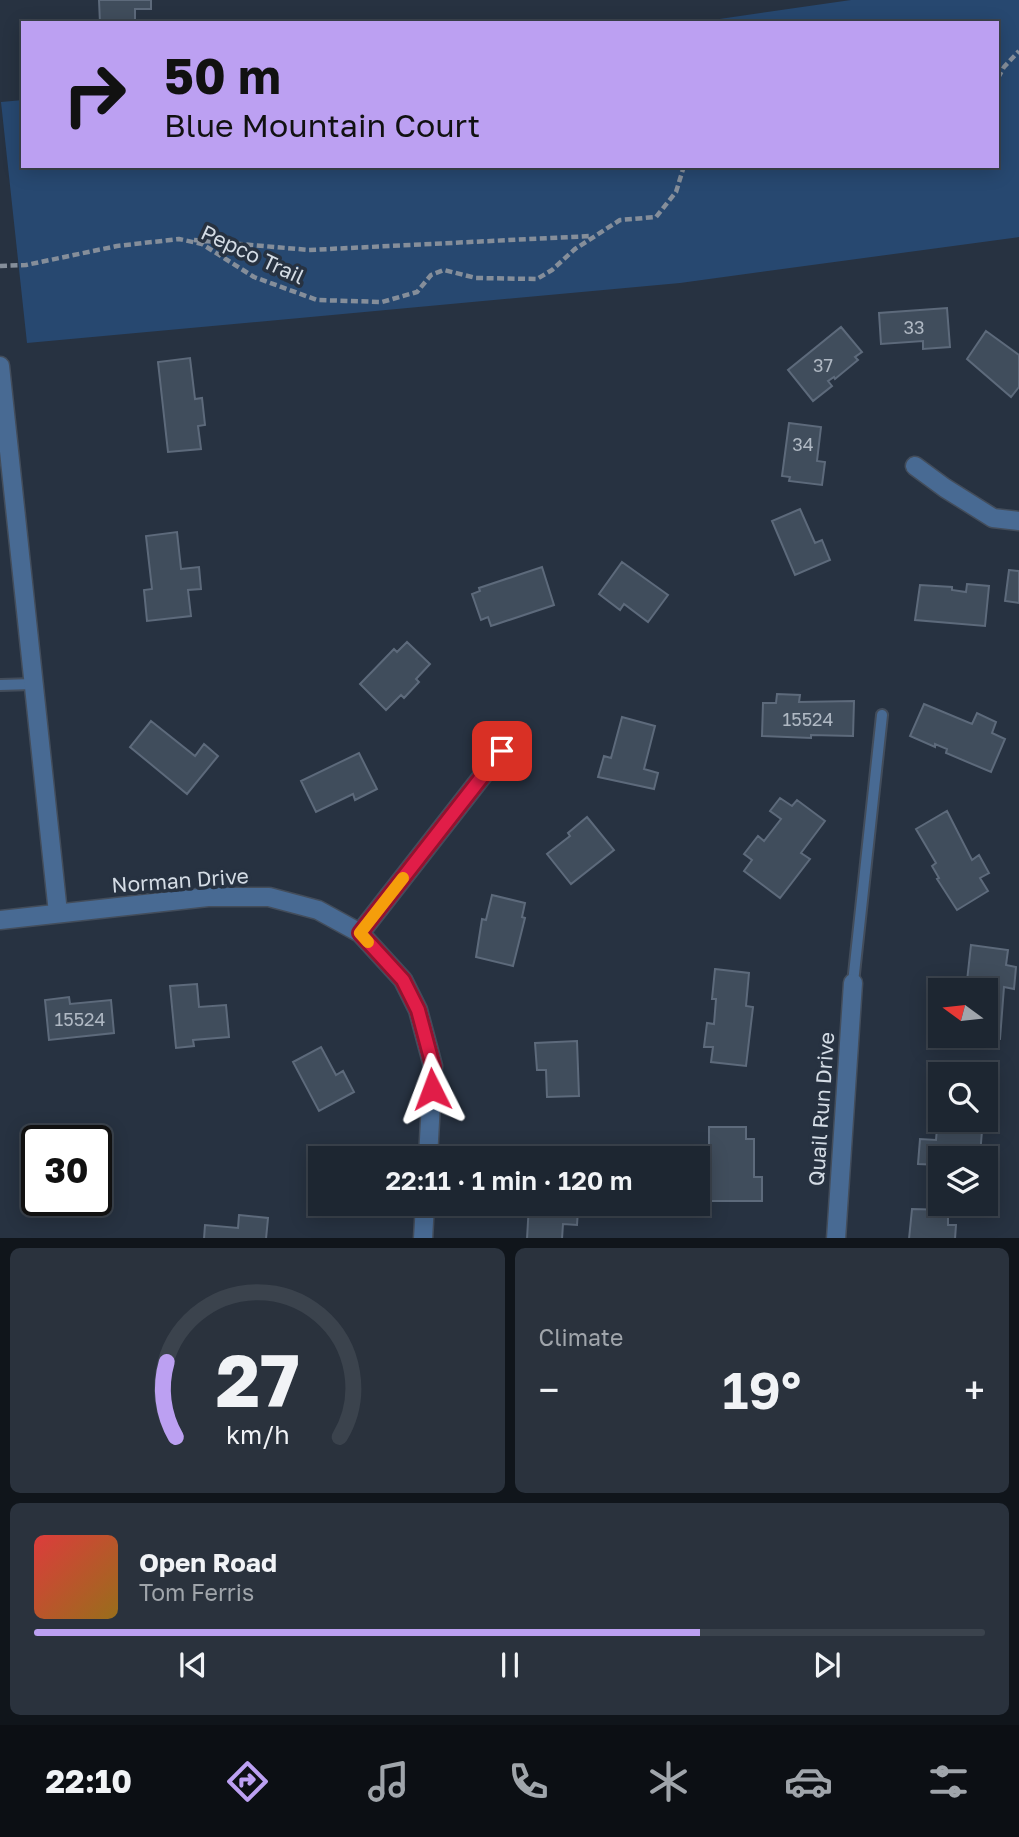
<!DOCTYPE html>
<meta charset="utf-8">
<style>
body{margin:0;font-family:"Golos Text",sans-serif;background:#2a323d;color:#f1f3f6;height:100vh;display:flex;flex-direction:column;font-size:26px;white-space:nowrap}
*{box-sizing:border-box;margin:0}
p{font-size:23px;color:#a0a5ab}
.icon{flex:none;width:38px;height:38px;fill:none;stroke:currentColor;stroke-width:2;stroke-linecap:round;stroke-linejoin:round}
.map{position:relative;height:1238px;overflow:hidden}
.side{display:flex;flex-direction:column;gap:10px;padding:10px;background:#10151b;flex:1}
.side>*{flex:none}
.top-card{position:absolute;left:21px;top:21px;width:978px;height:147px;border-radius:0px;box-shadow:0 4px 18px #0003,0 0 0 2px #3b434d;background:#bca0f2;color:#111;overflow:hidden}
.needle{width:46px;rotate:285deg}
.buttons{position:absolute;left:928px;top:978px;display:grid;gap:14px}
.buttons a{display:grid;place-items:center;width:70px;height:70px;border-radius:0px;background:#1d2631;box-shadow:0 4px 18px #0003,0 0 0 2px #3b434d;font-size:35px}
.speed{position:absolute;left:21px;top:1125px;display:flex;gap:14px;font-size:35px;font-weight:700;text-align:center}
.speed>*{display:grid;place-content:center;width:91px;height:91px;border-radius:50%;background:#1d2631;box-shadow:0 4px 18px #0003,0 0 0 2px #3b434d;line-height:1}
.speed .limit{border:4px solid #111;border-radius:10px;background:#fff;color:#111}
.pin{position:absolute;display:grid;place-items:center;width:60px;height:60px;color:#fff;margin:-30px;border-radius:14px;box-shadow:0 4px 10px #0006}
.me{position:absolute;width:77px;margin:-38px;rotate:357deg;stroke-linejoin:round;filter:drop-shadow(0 0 5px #0008)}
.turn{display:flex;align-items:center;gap:24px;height:147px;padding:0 28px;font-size:32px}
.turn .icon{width:91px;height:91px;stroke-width:2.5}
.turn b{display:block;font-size:49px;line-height:60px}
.big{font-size:52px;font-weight:600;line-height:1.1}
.side .card{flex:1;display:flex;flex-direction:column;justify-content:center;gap:10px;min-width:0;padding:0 24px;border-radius:10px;background:#2a323d}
.side .dial{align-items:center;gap:0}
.dial svg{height:182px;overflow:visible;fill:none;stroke:#3b434d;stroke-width:7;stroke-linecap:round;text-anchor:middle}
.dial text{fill:#f1f3f6;stroke:none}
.song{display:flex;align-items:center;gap:21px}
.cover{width:84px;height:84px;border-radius:10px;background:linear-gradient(135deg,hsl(0 70% 55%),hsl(40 70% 35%))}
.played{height:7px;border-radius:4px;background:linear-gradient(90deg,#bca0f2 70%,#3b434d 70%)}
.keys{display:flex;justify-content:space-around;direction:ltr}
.heat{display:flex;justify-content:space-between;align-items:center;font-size:38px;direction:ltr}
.side .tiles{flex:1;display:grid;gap:10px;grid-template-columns:1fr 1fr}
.card:last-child{grid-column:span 2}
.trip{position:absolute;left:308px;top:1146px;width:402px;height:70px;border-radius:0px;background:#1d2631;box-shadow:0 4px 18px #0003,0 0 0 2px #3b434d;font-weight:600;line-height:70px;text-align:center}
.tab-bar{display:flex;height:112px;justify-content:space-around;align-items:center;background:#0c0f14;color:#a0a5ab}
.tab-bar .icon{width:49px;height:49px}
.tab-bar .current{color:#bca0f2}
.tab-bar b{font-size:32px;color:#f1f3f6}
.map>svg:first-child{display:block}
.green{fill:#274870}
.building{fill:#404d5c;stroke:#5d6a7b;stroke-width:2}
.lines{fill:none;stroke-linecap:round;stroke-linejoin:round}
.service-casing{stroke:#434d5b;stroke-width:14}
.minor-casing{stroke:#434d5b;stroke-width:21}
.path{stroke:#858e9a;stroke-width:4.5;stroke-dasharray:7 3.5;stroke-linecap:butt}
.service{stroke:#486a93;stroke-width:10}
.minor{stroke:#486a93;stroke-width:18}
.route-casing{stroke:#92132f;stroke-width:18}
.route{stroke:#e11d48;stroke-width:12}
.slow{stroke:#f59e0b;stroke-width:12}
.labels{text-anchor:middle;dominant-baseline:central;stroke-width:7;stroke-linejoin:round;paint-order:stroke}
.number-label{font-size:18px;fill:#afb8c3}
.street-label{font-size:21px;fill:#d4dce5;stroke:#273241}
</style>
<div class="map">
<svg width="1019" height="1239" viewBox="0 0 1019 1239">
<rect width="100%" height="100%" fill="#273241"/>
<!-- green -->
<path class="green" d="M851 0H1019V237L680 283 27 343 1 102 23 100V166H998V23H692Z"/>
<!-- building -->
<path class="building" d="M99 0H151V9H135V23H100Z
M947 308 950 347 923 349V341L881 344 879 313Z
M841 327 862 352 855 357 858 360 835 379 834 377 828 381 832 386 813 401 788 370Z
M986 331 1019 355V387L1011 397 967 359Z
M190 358 195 399 202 398 205 425 198 426 201 449 168 452 158 362Z
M789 423 821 427 817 461 825 462 822 485 789 481 790 477 782 476Z
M800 509 815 543 822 540 830 560 795 575 772 521Z
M177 532 181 569 199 567 201 589 188 590 191 616 147 621 144 590 152 589 146 536Z
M622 562 668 595 648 622 624 604 620 610 599 594Z
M542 567 554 605 491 626 488 617 481 620 472 594 480 591 479 588Z
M1009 570 1019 571V603L1005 601Z
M967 584 989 586 985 626 915 620 920 585 952 587V590L966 592Z
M407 642 430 664 416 679 419 682 404 698 401 695 386 710 360 684 394 649 397 652Z
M777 694 800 695 799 702 854 701 853 736 811 735V738L762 736 763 703H776Z
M924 704 972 724 977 713 996 722 992 733 1005 739 991 772 946 753 947 749 935 744V747L910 736Z
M622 717 655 726 644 769 658 773 654 789 598 777 604 756 611 758Z
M151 721 195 756 204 744 218 756 187 794 130 747Z
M359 753 377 789 355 800 353 794 316 812 301 781Z
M780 798 792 806 797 800 825 821 801 853 810 859 780 898 744 871 752 860 744 854 758 836 764 841 781 819 770 811Z
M947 811 972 860 979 855 989 873 980 878 988 891 957 910 937 879 939 878 932 866 936 863 916 829Z
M587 817 614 850 571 884 547 854 570 836 568 833Z
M492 895 525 903 522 917 525 918 513 966 476 957 482 919 486 920Z
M971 945 1008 950 1006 965 1016 967 1014 989 1004 987 1000 1039 974 1036H985V990H966Z
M715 969 749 973 746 1006 753 1007 746 1066 711 1062 713 1047H704L707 1023 714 1024 716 999H712Z
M197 984 199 1007 226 1005 229 1037 193 1040 194 1046 176 1048 170 986Z
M69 997 70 1004 111 1000 114 1033 49 1040 45 1000Z
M577 1041 579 1096 547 1097 546 1070H537L535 1043Z
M321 1047 336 1075 343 1071 354 1092 319 1111 293 1062Z
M940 1092V1120H974L973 1130 982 1131 980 1155 972 1154V1158H940V1165L918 1164 920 1139 936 1140Z
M709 1127H746V1139H754V1177H762V1201H709V1187H701V1162H709Z
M529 1204H559V1207L578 1209 577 1225 563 1224 562 1239H527Z
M912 1209 948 1210V1225H956L955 1239H909Z
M239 1215 268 1218 266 1239H204L205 1225 238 1228Z"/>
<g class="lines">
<!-- service casing -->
<g class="service-casing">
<path id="service" d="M0 685 33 684
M853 983 882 715"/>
</g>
<!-- minor casing -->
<g class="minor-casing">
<path id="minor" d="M0 366 58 913
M915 466 945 488 993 518 1019 521
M0 920 208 897H269L318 910 360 933 403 980 418 1010 433 1066 428 1158
M360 933 502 751
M423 1239 425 1204
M836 1239 853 983"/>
</g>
<!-- path -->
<path class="path" d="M998 78 1004 67 1019 51
M194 240 309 250 591 236
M0 266 26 265 117 246 179 239 202 244 254 277 317 300 382 302 417 292 431 275 444 270 476 278 537 279 552 270 575 249 620 220 656 217 676 192 684 166"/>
<!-- service -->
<use href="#service" class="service"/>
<!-- minor -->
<use href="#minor" class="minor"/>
</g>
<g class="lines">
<!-- route casing -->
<g class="route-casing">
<path id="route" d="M432 1089 433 1066 418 1010 403 980 360 933 502 751"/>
</g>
<!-- route -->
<use href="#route" class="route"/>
<!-- slow -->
<path class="slow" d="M368 942 360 933 403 878"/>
</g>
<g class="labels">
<!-- number labels -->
<g class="number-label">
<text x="914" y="327">33</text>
<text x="823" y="365">37</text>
<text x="803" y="444">34</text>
<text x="808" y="719">15524</text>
<text x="80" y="1019">15524</text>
</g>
<!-- street labels -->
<g class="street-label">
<text transform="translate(253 254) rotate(25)">Pepco Trail</text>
<text transform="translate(180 880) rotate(-4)">Norman Drive</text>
<text transform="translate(821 1109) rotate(-86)">Quail Run Drive</text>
</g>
</g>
</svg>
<div class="buttons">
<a><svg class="needle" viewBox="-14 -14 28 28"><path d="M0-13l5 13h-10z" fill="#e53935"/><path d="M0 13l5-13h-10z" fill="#a0a5ab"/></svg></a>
<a><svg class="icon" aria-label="search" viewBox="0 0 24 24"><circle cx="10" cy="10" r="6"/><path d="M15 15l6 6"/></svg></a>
<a><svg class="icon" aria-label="layers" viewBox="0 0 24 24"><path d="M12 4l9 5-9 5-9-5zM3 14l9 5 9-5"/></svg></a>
</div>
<div class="speed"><div class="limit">30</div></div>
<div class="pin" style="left:502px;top:751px;background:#d93025"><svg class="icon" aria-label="arrive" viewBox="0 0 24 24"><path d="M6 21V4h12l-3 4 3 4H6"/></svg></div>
<svg class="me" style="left:432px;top:1089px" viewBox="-20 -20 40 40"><path d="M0-17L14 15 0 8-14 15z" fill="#e11d48" stroke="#fff" stroke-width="4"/></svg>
<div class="trip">22:11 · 1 min · 120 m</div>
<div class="top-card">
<div class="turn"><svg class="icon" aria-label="right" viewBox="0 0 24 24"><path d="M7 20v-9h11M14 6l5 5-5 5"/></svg><div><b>50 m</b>Blue Mountain Court</div></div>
</div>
</div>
<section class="side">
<div class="tiles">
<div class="card dial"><svg viewBox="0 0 100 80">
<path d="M14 69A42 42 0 1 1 86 69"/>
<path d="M14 69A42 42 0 0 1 10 36" stroke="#bca0f2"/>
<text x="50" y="56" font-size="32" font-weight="700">27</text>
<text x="50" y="72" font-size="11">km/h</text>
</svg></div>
<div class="card"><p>Climate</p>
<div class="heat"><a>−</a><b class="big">19°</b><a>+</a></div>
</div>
<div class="card">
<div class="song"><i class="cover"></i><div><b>Open Road</b><p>Tom Ferris</p></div></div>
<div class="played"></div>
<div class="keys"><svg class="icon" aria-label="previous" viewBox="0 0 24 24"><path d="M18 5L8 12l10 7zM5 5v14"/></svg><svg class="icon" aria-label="pause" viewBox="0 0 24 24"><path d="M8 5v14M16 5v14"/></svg><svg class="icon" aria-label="next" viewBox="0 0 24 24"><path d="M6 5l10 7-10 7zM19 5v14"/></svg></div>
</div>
</div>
</section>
<nav class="tab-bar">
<b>22:10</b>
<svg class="icon current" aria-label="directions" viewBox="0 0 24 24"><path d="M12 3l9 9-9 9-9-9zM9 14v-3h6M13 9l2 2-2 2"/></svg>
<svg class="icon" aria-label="music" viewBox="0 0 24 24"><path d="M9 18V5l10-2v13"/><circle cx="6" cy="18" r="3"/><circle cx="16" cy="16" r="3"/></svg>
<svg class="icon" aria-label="phone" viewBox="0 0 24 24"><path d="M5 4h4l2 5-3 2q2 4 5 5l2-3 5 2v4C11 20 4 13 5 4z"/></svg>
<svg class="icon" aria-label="climate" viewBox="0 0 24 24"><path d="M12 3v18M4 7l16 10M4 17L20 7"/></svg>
<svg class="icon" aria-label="car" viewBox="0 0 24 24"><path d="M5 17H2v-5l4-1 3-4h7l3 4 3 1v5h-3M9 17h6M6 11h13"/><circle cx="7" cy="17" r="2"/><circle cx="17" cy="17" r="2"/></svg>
<svg class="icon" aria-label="filters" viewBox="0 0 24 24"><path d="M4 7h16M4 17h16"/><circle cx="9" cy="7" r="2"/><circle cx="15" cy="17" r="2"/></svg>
</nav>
